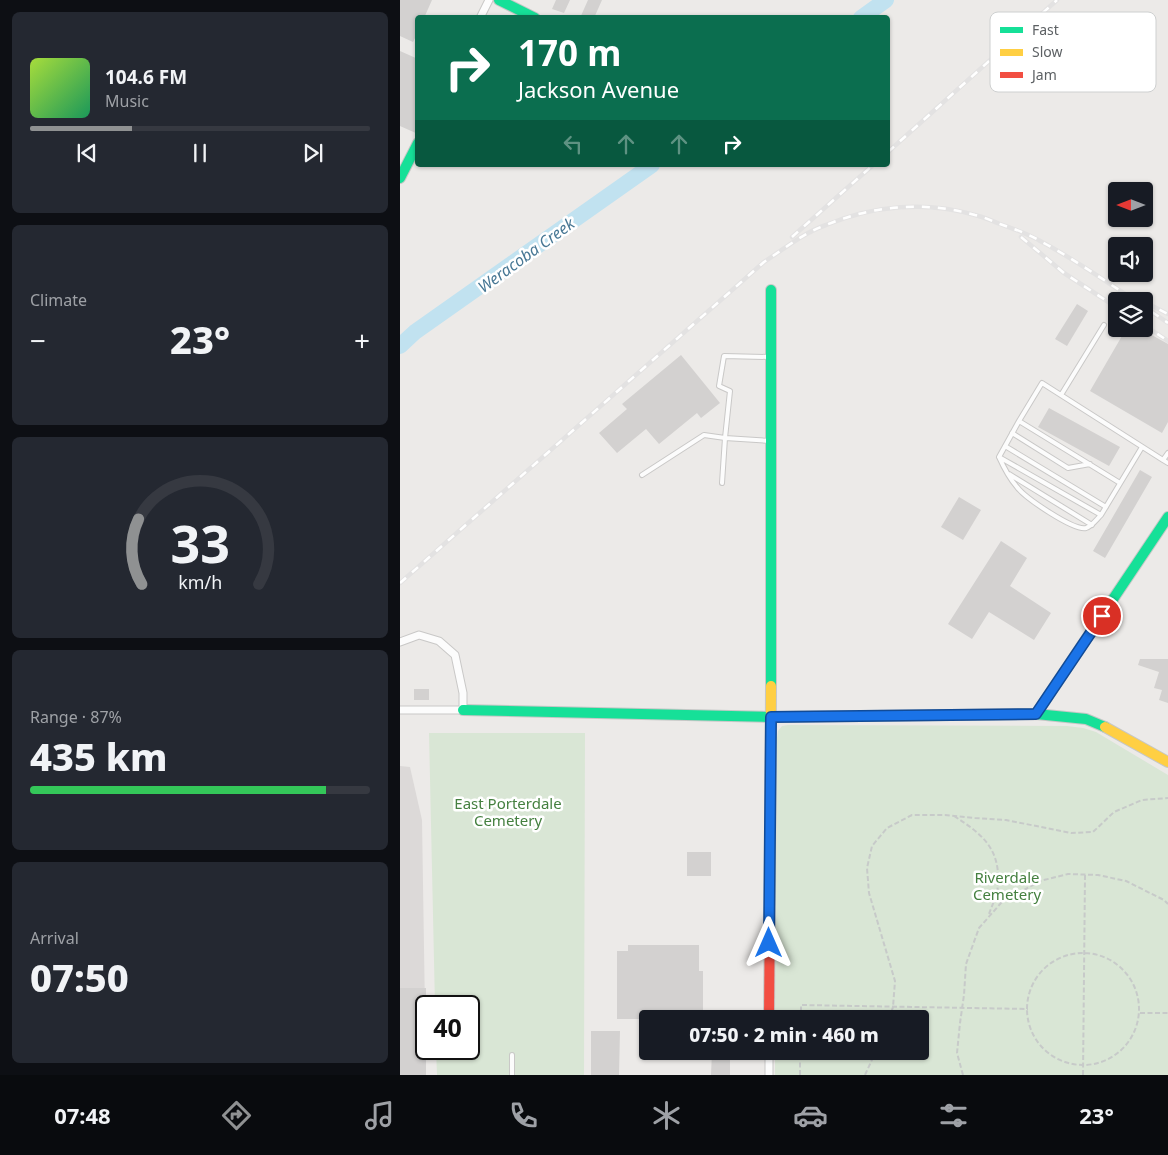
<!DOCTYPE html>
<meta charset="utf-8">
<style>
body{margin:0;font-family:"Noto Sans",sans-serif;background:#242831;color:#f1f3f6;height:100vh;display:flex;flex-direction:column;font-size:19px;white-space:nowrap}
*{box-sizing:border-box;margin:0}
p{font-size:16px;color:#9ea1a6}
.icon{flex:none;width:28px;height:28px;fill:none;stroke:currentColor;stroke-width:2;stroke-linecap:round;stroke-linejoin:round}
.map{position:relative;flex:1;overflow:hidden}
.sheet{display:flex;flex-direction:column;gap:12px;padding:12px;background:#0d0f14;width:400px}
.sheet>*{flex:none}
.banner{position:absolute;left:15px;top:15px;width:475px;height:152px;border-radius:5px;box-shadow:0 1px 4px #0004;background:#0b6e4f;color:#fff;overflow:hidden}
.needle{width:32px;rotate:270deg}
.tools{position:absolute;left:708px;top:182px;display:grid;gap:10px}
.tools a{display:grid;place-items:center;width:45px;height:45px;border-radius:5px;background:#171b24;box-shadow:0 1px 4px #0004;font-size:25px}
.speed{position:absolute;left:15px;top:995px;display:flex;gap:10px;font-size:25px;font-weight:700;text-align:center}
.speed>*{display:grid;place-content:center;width:65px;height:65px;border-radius:50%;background:#171b24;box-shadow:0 1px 4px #0004;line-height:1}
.speed .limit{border:2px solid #111;border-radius:8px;background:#fff;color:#111}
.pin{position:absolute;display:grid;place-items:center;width:42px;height:42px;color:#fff;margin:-21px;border:2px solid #fff;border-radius:50%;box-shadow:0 1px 5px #0007}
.me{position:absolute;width:55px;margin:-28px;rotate:0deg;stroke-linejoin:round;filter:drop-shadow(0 0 4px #0008)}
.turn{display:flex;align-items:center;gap:18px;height:105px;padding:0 20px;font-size:22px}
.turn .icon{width:65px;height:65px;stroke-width:2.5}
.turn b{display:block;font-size:35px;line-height:42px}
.lanes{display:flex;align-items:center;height:48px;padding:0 20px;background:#0003;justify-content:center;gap:25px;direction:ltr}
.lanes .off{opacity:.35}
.big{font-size:38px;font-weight:800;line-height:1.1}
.sheet .card{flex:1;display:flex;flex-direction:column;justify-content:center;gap:8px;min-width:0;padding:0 18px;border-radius:8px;background:#242831}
.sheet .dial{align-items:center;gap:0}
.dial svg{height:130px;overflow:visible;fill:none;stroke:#363941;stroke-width:7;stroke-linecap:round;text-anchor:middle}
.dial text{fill:#f1f3f6;stroke:none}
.song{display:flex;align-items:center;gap:15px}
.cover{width:60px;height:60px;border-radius:8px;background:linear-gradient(135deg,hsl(80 70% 55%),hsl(150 70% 35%))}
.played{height:5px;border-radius:2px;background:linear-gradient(90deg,#8f9192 30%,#363941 30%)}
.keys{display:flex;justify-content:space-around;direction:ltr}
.heat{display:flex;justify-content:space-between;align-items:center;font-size:28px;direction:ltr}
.charge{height:8px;border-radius:4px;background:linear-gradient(90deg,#34c759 87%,#363941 0)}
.trip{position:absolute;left:239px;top:1010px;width:290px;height:50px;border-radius:5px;background:#171b24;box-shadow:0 1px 4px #0004;font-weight:800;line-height:50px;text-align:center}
.tab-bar{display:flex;height:80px;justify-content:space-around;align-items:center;background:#090b0e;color:#9ea1a6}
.tab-bar .icon{width:35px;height:35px}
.tab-bar .selected{color:#8f9192}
.tab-bar b{font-size:22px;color:#f1f3f6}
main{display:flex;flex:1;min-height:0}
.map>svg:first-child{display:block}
.industrial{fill:#dcd9d8}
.green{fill:#d9e6d5}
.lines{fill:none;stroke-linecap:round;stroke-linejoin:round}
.river{stroke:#c1e2f0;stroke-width:16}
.building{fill:#d3d1d0}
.lane-casing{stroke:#c9c8c7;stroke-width:6}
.street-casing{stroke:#c9c8c7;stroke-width:9}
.fast-casing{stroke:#c6c7c6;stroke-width:12}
.slow-casing{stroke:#c6c7c6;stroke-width:12}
.jam-casing{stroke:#c6c7c6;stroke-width:12}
.path{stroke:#c7cac9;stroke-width:2;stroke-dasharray:5 2.5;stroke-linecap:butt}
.lane{stroke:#fcfcfc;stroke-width:4}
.street{stroke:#fcfcfc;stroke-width:7}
.fast{stroke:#16e098;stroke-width:10}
.slow{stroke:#ffcf43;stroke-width:10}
.jam{stroke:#f24e42;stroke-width:10}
.rail-casing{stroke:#e3e2e2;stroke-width:4.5}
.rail{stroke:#fff;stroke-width:2.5;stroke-dasharray:8;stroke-linecap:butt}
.route-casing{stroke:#114b97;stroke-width:12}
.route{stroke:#1a73e8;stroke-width:9}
.labels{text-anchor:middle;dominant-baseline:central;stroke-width:5;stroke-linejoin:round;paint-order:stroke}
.park-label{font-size:15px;fill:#458040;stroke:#fff}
.water-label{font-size:16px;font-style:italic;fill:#477794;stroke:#fff}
.key{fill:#fff;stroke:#ced0d0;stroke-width:1}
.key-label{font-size:14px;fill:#5d6164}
</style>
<main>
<section class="sheet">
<div class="card">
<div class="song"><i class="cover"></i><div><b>104.6 FM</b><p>Music</p></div></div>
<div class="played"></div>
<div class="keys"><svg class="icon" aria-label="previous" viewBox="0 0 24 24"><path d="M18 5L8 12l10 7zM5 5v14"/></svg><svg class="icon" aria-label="pause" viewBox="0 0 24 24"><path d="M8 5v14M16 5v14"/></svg><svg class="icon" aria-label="next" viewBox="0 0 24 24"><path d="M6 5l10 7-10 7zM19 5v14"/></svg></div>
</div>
<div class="card"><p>Climate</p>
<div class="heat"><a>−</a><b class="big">23°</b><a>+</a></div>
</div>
<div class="card dial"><svg viewBox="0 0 100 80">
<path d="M14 69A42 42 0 1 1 86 69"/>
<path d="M14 69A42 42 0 0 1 12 29" stroke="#8f9192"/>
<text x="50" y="56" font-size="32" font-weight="700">33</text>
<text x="50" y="72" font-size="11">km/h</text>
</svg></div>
<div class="card"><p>Range · 87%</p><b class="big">435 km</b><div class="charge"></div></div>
<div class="card"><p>Arrival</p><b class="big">07:50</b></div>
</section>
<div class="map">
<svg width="768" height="1075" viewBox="0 0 768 1075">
<rect width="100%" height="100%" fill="#eceae8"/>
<!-- industrial -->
<path class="industrial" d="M0 766 10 767 22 820 26 1075H0Z"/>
<!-- green -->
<path class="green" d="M388 725 667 726 683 728 696 732 768 775V1075H375V1051H520V1019H375L377 738 378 731 382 726Z
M29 733H185L184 1075H37L36 1049H69V1006H35Z"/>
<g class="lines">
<!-- river -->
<path class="river" d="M461 18 486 0
M0 346 15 332 252 165"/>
</g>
<!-- building -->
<path class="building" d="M0 0H32L24 18H18V32L13 42 0 36Z
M156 0H170L164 13 152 9Z
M188 0H202L194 18H180Z
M0 51 18 59V134L0 126Z
M677 304 688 311 667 346 655 339Z
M726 329H741L768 344V422L762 433 690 391Z
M281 355 320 403 301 418 297 413 259 444 246 429 217 453 199 433 227 409 222 404Z
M649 408 720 447 709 466 638 427Z
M740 470 752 477 705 558 693 551Z
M559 497 581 510 563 540 541 527Z
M601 541 627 558 610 586 651 613 634 640 589 612 572 639 548 624Z
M740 659H768V703L759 700 762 690 754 688 759 672 738 665Z
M14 689H29V700H14Z
M287 852H311V876H287Z
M228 945H299V971H303V1019H217V951H228Z
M0 988H26V1075H0Z
M191 1031H220L219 1075H191Z
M312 1051H330V1075H311Z"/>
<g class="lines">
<!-- lane casing -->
<g class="lane-casing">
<path id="lane" d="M661 395 704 325
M619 421 720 483
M612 433 668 468 690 464
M605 446 706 507
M742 447 701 515C696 520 692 526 686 528 674 531 625 498 617 487 609 478 604 468 599 457L619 421 642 383 763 460
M768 453 763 460 768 463
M599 457 701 515
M609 474 692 525
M242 475 304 435 325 438 330 391 319 386 324 356 369 357
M322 483 325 438 371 441
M112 1075V1055"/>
</g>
<!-- street casing -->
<g class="street-casing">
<path id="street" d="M80 18 89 0
M0 642 19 635 39 641 55 655 63 693V710H0
M369 1075V1051"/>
</g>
<!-- fast casing -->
<g class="fast-casing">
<path id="fast" d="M99 0 135 18
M0 178 18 143
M371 290V686
M63 710 371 717 636 714 686 719 705 727
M636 714 768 517"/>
</g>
<!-- slow casing -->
<g class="slow-casing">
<path id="slow" d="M705 727 768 762
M370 898 371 686"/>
</g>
<!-- jam casing -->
<g class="jam-casing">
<path id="jam" d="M369 1019 370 898"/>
</g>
<!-- path -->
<path class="path" d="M554 816C582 834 600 848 598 884 598 894 592 905 589 914
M627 1009a56 56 0 1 1 112 0a56 56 0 1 1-112 0Z
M740 1013H768
M401 1019V1005L628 1009
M489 1019 493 1007 495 981 469 893 467 868 472 846 487 828 512 815H545L575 818 606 820 671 833 693 832 714 812 742 800 768 798
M400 1075V1051
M465 1075 476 1051
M563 1075 557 1053 560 1023 564 995 566 964 579 928 601 903 640 881 668 874 698 875 726 881 764 900 768 904
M683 1075 685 875"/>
<!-- lane -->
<use href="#lane" class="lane"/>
<!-- street -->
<use href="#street" class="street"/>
<!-- fast -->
<use href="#fast" class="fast"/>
<!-- slow -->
<use href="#slow" class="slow"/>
<!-- jam -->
<use href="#jam" class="jam"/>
<!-- rail casing -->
<g class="rail-casing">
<path id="rail" d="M488 152 657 0
M392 237 473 165
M621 237 664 273 716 307
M731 295 768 314
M752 312 768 323
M744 325 768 341
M0 583 364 262C384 249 403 233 426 225 474 205 526 201 575 215 584 217 592 221 600 224 614 229 629 234 642 242 674 259 705 281 736 301"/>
</g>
<!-- rail -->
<use href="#rail" class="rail"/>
</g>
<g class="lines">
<!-- route casing -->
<g class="route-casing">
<path id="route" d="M369 943 371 717 636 714 702 616"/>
</g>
<!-- route -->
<use href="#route" class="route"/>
</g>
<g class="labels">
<!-- park labels -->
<g class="park-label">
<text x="108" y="803">East Porterdale<tspan x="108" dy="17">Cemetery</tspan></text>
<text x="607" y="877">Riverdale<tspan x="607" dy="17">Cemetery</tspan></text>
</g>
<!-- water labels -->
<g class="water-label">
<text transform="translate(126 255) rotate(-36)">Weracoba Creek</text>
</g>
</g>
<!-- legend -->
<rect x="590" y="12" width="166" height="80" rx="8" class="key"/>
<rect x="600" y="27" width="23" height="6" fill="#16e098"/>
<rect x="600" y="49" width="23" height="7" fill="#ffcf43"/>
<rect x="600" y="72" width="23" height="6" fill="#f24e42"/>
<g class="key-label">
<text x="632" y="35">Fast</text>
<text x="632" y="57">Slow</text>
<text x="632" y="80">Jam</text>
</g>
</svg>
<div class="tools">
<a><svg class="needle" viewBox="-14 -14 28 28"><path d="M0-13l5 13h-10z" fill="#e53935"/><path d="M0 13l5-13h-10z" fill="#9ea1a6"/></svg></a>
<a><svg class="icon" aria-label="sound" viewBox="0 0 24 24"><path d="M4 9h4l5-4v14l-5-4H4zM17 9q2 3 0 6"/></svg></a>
<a><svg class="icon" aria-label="layers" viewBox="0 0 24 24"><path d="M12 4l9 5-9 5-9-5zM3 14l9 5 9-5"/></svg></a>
</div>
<div class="speed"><div class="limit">40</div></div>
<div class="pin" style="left:702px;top:616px;background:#d93025"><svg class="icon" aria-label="arrive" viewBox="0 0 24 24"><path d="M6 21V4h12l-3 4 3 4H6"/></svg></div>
<svg class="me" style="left:369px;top:943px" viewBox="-20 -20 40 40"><path d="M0-17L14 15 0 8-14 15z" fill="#1a73e8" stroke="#fff" stroke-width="4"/></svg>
<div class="trip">07:50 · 2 min · 460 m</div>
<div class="banner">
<div class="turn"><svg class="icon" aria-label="right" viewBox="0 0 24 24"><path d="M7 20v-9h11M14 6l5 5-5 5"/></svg><div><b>170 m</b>Jackson Avenue</div></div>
<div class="lanes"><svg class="icon off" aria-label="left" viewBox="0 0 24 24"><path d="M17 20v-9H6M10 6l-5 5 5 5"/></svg><svg class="icon off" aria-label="ahead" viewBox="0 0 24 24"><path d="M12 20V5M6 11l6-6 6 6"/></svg><svg class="icon off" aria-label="ahead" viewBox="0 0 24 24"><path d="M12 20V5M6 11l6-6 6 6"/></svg><svg class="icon" aria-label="right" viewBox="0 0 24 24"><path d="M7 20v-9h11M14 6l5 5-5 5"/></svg></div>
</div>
</div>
</main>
<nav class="tab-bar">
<b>07:48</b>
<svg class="icon selected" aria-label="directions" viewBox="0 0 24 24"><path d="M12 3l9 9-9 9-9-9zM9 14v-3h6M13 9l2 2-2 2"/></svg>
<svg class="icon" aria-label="music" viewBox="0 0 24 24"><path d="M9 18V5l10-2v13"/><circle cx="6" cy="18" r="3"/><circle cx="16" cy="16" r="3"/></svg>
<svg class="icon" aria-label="phone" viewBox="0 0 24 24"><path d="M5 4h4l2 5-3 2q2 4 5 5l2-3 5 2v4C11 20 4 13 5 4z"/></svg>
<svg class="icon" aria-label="climate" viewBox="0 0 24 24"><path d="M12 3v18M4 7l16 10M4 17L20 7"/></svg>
<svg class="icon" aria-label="car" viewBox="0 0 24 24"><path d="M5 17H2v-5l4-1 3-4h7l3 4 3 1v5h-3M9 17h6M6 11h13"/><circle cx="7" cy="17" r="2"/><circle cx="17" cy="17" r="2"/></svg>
<svg class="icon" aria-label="filters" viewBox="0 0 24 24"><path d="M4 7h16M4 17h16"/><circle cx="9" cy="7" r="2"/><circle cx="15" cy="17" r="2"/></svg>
<b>23°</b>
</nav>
